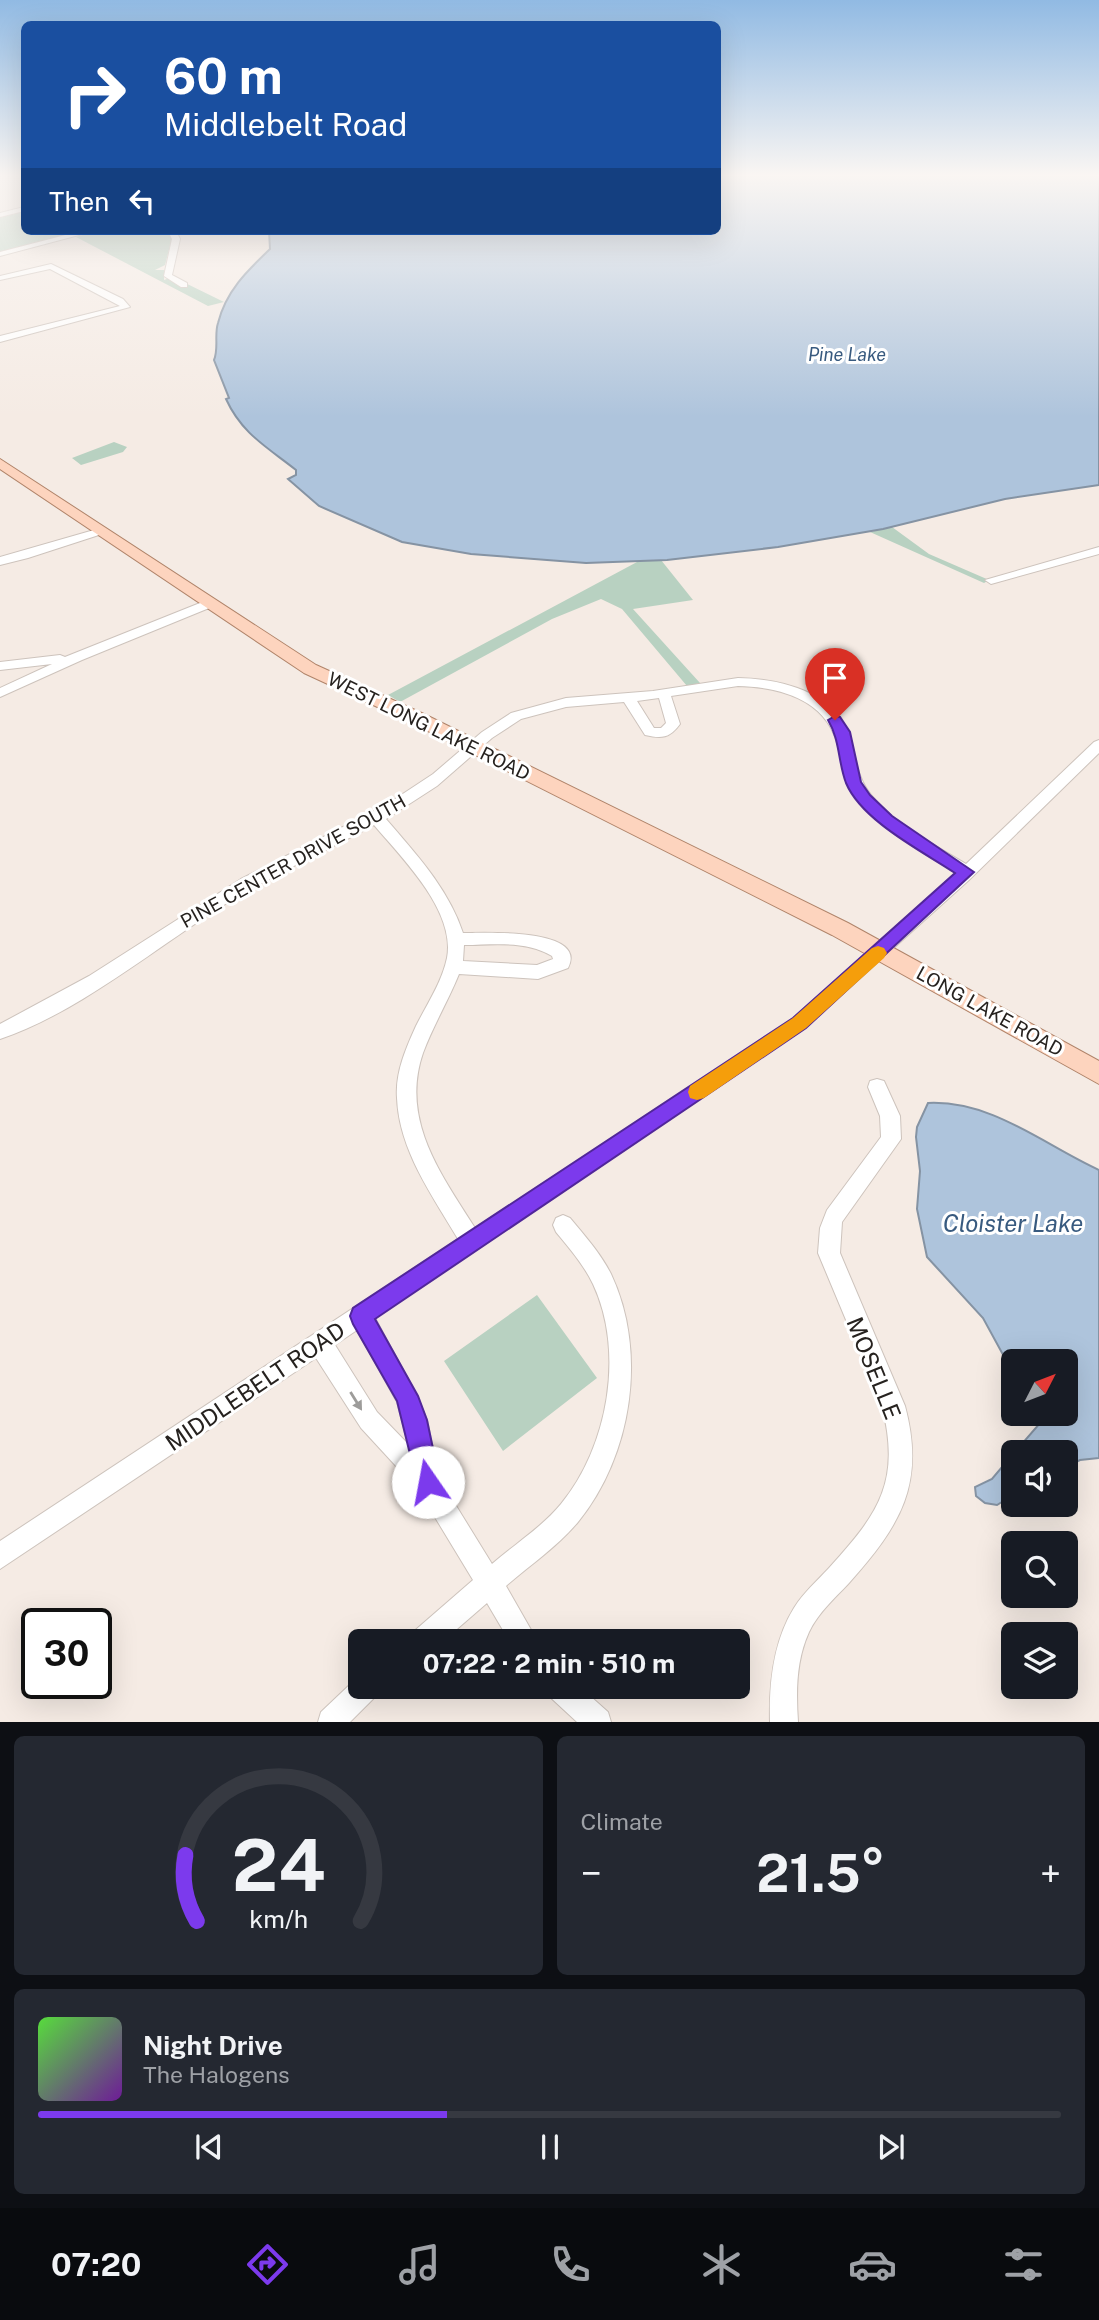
<!DOCTYPE html>
<meta charset="utf-8">
<style>
body{margin:0;font-family:"Public Sans",sans-serif;background:#242831;color:#f1f3f6;height:100vh;display:flex;flex-direction:column;font-size:26px;white-space:nowrap}
*{box-sizing:border-box;margin:0}
p{font-size:23px;color:#9ea1a6}
.icon{flex:none;width:38px;height:38px;fill:none;stroke:currentColor;stroke-width:2;stroke-linecap:round;stroke-linejoin:round}
.map{position:relative;height:1722px;overflow:hidden}
.drawer{display:flex;flex-direction:column;gap:14px;padding:14px;background:#0d0f14;flex:1}
.drawer>*{flex:none}
.banner{position:absolute;left:21px;top:21px;width:700px;height:214px;border-radius:10px;box-shadow:0 7px 28px #0002;background:#1a4fa0;color:#fff;overflow:hidden}
.needle{width:46px;rotate:48deg}
.tools{position:absolute;left:1001px;top:1349px;display:grid;gap:14px}
.tools a{display:grid;place-items:center;width:77px;height:77px;border-radius:10px;background:#171b24;box-shadow:0 7px 28px #0002;font-size:35px}
.speed{position:absolute;left:21px;top:1608px;display:flex;gap:14px;font-size:35px;font-weight:700;text-align:center}
.speed>*{display:grid;place-content:center;width:91px;height:91px;border-radius:50%;background:#171b24;box-shadow:0 7px 28px #0002;line-height:1}
.speed .limit{border:4px solid #111;border-radius:10px;background:#fff;color:#111}
.pin{position:absolute;display:grid;place-items:center;width:60px;height:60px;color:#fff;margin:-72px -30px;border-radius:50% 50% 50% 0;rotate:-45deg;box-shadow:0 0 7px #0007}
.pin .icon{rotate:45deg}
.me{position:absolute;width:77px;margin:-38px;rotate:348deg;stroke-linejoin:round;filter:drop-shadow(0 0 5px #0008)}
.turn{display:flex;align-items:center;gap:24px;height:147px;padding:0 28px;font-size:32px}
.turn .icon{width:91px;height:91px;stroke-width:2.5}
.turn b{display:block;font-size:49px;line-height:60px}
.then{display:flex;align-items:center;height:66px;padding:0 28px;background:#0003;gap:14px;font-size:26px}
.big{font-size:52px;font-weight:700;line-height:1.1}
.drawer .widget{flex:1;display:flex;flex-direction:column;justify-content:center;gap:10px;min-width:0;padding:0 24px;border-radius:10px;background:#242831}
.drawer .dial{align-items:center;gap:0}
.dial svg{height:182px;overflow:visible;fill:none;stroke:#363941;stroke-width:7;stroke-linecap:round;text-anchor:middle}
.dial text{fill:#f1f3f6;stroke:none}
.song{display:flex;align-items:center;gap:21px}
.cover{width:84px;height:84px;border-radius:10px;background:linear-gradient(135deg,hsl(110 70% 55%),hsl(280 70% 35%))}
.played{height:7px;border-radius:4px;background:linear-gradient(90deg,#7c3aed 40%,#363941 40%)}
.keys{display:flex;justify-content:space-around;direction:ltr}
.heat{display:flex;justify-content:space-between;align-items:center;font-size:38px;direction:ltr}
.drawer .tiles{flex:1;display:grid;gap:14px;grid-template-columns:1fr 1fr}
.widget:last-child{grid-column:span 2}
.trip{position:absolute;left:348px;top:1629px;width:402px;height:70px;border-radius:10px;background:#171b24;box-shadow:0 7px 28px #0002;font-weight:700;line-height:70px;text-align:center}
.menu{display:flex;height:112px;justify-content:space-around;align-items:center;background:#090b0e;color:#9ea1a6}
.menu .icon{width:49px;height:49px}
.menu .selected{color:#7c3aed}
.menu b{font-size:32px;color:#f1f3f6}
.map>svg:first-child{display:block}
.green{fill:#b8d1c1}
.water{fill:#aec4dc;stroke:#8593a3;stroke-width:2}
.lines{fill:none;stroke-linecap:round;stroke-linejoin:round}
.minor-casing{stroke:#cdc3bc;stroke-width:2}
.major-casing{stroke:#b0846a;stroke-width:2}
.minor{fill:#fff;fill-rule:evenodd}
.major{fill:#fdd4be;fill-rule:evenodd}
.oneway{fill:#9d9c9a}
.route{fill:#7c3aed;stroke:#51269a;stroke-width:2}
.slow{fill:#f59e0b}
.labels{text-anchor:middle;dominant-baseline:central;stroke-width:6;stroke-linejoin:round;paint-order:stroke}
.far-water-label{font-size:18px;font-style:italic;fill:#385a7f;stroke:#fff}
.street-label{font-size:19px;fill:#26221f;stroke:#fff}
.near-street-label{font-size:23px;fill:#26221f;stroke:#fff}
.near-water-label{font-size:24px;font-style:italic;fill:#385a7f;stroke:#fff}
</style>
<div class="map">
<svg width="1099" height="1722" viewBox="0 0 1099 1722">
<rect width="100%" height="100%" fill="#f5ebe4"/>
<!-- green -->
<path class="green" d="M24 210V231H86L0 253V216Z
M96 231H168L172 238 165 265 155 270H164V280L173 277 224 302 208 306 76 237Z
M114 442 127 447 123 452 81 465 72 458Z
M892 527 929 554 989 580 984 583 870 532Z
M652 554 661 560 693 600 633 609 700 683 687 686 622 609 601 599 552 619 400 702 388 695Z
M537 1295 597 1378 503 1451 444 1361Z"/>
<!-- water -->
<path class="water" d="M718 176H1099V485L1005 499 883 529 778 547 667 560 586 563 471 554 402 542 319 506 288 479 296 475V470C267 447 242 434 226 399L229 398 214 360C219 348 214 335 218 323 226 291 247 271 270 249L269 231H718Z
M928 1103C992 1100 1044 1145 1099 1170V1458L1080 1460 1066 1467V1452H1015L1041 1422 1039 1414H1066V1362H1013V1373L983 1318 927 1257 917 1209 920 1171 916 1137 917 1127Z
M1013 1454V1495L997 1505 985 1503 976 1496 975 1487 992 1479Z"/>
<g class="lines">
<!-- minor casing -->
<g class="minor-casing">
<path id="minor" d="M24 207V211L0 217V213Z
M81 231H94L0 256V252Z
M168 231H176L180 239 172 275 187 283V287H181L164 276 172 239Z
M51 264 123 299 130 307 0 342V336L120 306 50 269 0 280V276Z
M101 528 105 529V533L28 558 0 565V557Z
M1099 547V554L991 584 985 580Z
M210 599 216 603 214 606 82 660 0 697V688L52 664 0 670V662L60 655 65 657Z
M738 678C784 679 836 692 850 741 856 760 858 779 871 795 896 826 933 844 966 864L1094 742 1099 740V753L969 880 805 1028 375 1318 417 1396 427 1420 439 1478 492 1564C515 1544 542 1527 561 1504 608 1447 625 1352 593 1284 584 1265 569 1248 556 1232L553 1225 556 1218 563 1215 570 1218C585 1236 601 1254 611 1274 648 1352 632 1456 578 1522 557 1547 530 1565 506 1586L538 1642H510L487 1603 442 1642H408L412 1633 473 1580 419 1491 361 1428 316 1358 0 1569V1541L458 1239C432 1195 399 1150 397 1098 395 1073 406 1048 416 1026 427 1004 442 982 447 958 456 911 402 858 374 825 322 853 269 876 219 908 152 951 75 1014 0 1039V1024L89 976 241 879 386 805 433 774 482 732 511 713 566 698 653 691ZM738 686C779 687 825 699 837 743 843 765 846 785 861 803 886 834 923 852 956 873L793 1018 475 1228C441 1174 400 1120 423 1053 433 1026 448 1001 459 974L538 979 568 968C589 927 481 933 463 933 448 888 416 854 386 819L437 786 492 738 521 719 566 707 624 702 645 735C662 739 670 738 680 724L671 696ZM659 698 666 723 661 728H654L637 701ZM464 945C493 945 526 940 552 956L553 959 537 965 463 961ZM357 1330 397 1402 408 1444 377 1412 335 1345Z
M877 1079 884 1081 900 1116 901 1139 842 1222 840 1253 905 1406C926 1484 900 1526 849 1583 835 1598 818 1613 809 1632 796 1660 796 1692 798 1722H770C769 1683 773 1642 794 1608 803 1593 817 1581 829 1568 879 1513 901 1482 882 1406L818 1253 820 1228 827 1210 881 1137 880 1116 868 1087 870 1081Z
M360 1675V1687H378L375 1697 350 1722H318L321 1712Z
M547 1687H580L608 1712 611 1722H577L550 1697Z"/>
</g>
<!-- major casing -->
<g class="major-casing">
<path id="major" d="M0 459 316 665 426 715 848 923 1099 1061V1084L832 935 412 723 304 673 0 469Z"/>
</g>
<!-- minor -->
<use href="#minor" class="minor"/>
<!-- major -->
<use href="#major" class="major"/>
</g>
<!-- one-way arrows -->
<defs><path id="oneway-solid" d="M-6-.8H1V-3.2L6.5 0L1 3.2V.8H-6Z" transform="scale(1.75)"/></defs>
<use class="oneway" href="#oneway-solid" transform="translate(356 1401) rotate(58)"/>
<!-- sky -->
<linearGradient id="sky" x2="0" y2="1"><stop stop-color="#91bae3"/><stop offset="0.42" stop-color="#faf6f3"/><stop offset="1" stop-color="#faf6f3" stop-opacity="0"/></linearGradient>
<rect width="1099" height="417" fill="url(#sky)"/>
<!-- route -->
<path class="route" d="M835 716 840 717 850 732 861 782 870 795 892 816 974 872 806 1028 375 1319 418 1396 427 1420 440 1482 437 1491 428 1494 419 1491 397 1401 353 1324 350 1316 353 1308 793 1018 955 873C922 851 862 821 846 783 838 762 840 740 828 720Z"/>
<!-- slow -->
<path class="slow" d="M878 946 884 948 887 953 884 958 806 1028 704 1098 697 1100 690 1098 688 1092 690 1086 793 1018 872 948Z"/>
<g class="labels">
<!-- far-water labels -->
<g class="far-water-label">
<text x="847" y="354">Pine Lake</text>
</g>
<!-- street labels -->
<g class="street-label">
<text transform="translate(429 726) rotate(26)">WEST LONG LAKE ROAD</text>
<text transform="translate(293 861) rotate(-29)">PINE CENTER DRIVE SOUTH</text>
<text transform="translate(990 1011) rotate(29)">LONG LAKE ROAD</text>
</g>
<!-- near-street labels -->
<g class="near-street-label">
<text transform="translate(874 1368) rotate(68)">MOSELLE</text>
<text transform="translate(255 1386) rotate(-34)">MIDDLEBELT ROAD</text>
</g>
<!-- near-water labels -->
<g class="near-water-label">
<text x="1013" y="1223">Cloister Lake</text>
</g>
</g>
</svg>
<div class="tools">
<a><svg class="needle" viewBox="-14 -14 28 28"><path d="M0-13l5 13h-10z" fill="#e53935"/><path d="M0 13l5-13h-10z" fill="#9ea1a6"/></svg></a>
<a><svg class="icon" aria-label="sound" viewBox="0 0 24 24"><path d="M4 9h4l5-4v14l-5-4H4zM17 9q2 3 0 6"/></svg></a>
<a><svg class="icon" aria-label="search" viewBox="0 0 24 24"><circle cx="10" cy="10" r="6"/><path d="M15 15l6 6"/></svg></a>
<a><svg class="icon" aria-label="layers" viewBox="0 0 24 24"><path d="M12 4l9 5-9 5-9-5zM3 14l9 5 9-5"/></svg></a>
</div>
<div class="speed"><div class="limit">30</div></div>
<div class="pin" style="left:835px;top:720px;background:#d93025"><svg class="icon" aria-label="arrive" viewBox="0 0 24 24"><path d="M6 21V4h12l-3 4 3 4H6"/></svg></div>
<svg class="me" style="left:428px;top:1482px" viewBox="-20 -20 40 40"><circle r="19" fill="#fff"/><path d="M0-13L10 11 0 6-10 11z" fill="#7c3aed"/></svg>
<div class="trip">07:22 · 2 min · 510 m</div>
<div class="banner">
<div class="turn"><svg class="icon" aria-label="right" viewBox="0 0 24 24"><path d="M7 20v-9h11M14 6l5 5-5 5"/></svg><div><b>60 m</b>Middlebelt Road</div></div>
<div class="then">Then<svg class="icon" aria-label="left" viewBox="0 0 24 24"><path d="M17 20v-9H6M10 6l-5 5 5 5"/></svg></div>
</div>
</div>
<section class="drawer">
<div class="tiles">
<div class="widget dial"><svg viewBox="0 0 100 80">
<path d="M14 69A42 42 0 1 1 86 69"/>
<path d="M14 69A42 42 0 0 1 9 40" stroke="#7c3aed"/>
<text x="50" y="56" font-size="32" font-weight="700">24</text>
<text x="50" y="72" font-size="11">km/h</text>
</svg></div>
<div class="widget"><p>Climate</p>
<div class="heat"><a>−</a><b class="big">21.5°</b><a>+</a></div>
</div>
<div class="widget">
<div class="song"><i class="cover"></i><div><b>Night Drive</b><p>The Halogens</p></div></div>
<div class="played"></div>
<div class="keys"><svg class="icon" aria-label="previous" viewBox="0 0 24 24"><path d="M18 5L8 12l10 7zM5 5v14"/></svg><svg class="icon" aria-label="pause" viewBox="0 0 24 24"><path d="M8 5v14M16 5v14"/></svg><svg class="icon" aria-label="next" viewBox="0 0 24 24"><path d="M6 5l10 7-10 7zM19 5v14"/></svg></div>
</div>
</div>
</section>
<nav class="menu">
<b>07:20</b>
<svg class="icon selected" aria-label="directions" viewBox="0 0 24 24"><path d="M12 3l9 9-9 9-9-9zM9 14v-3h6M13 9l2 2-2 2"/></svg>
<svg class="icon" aria-label="music" viewBox="0 0 24 24"><path d="M9 18V5l10-2v13"/><circle cx="6" cy="18" r="3"/><circle cx="16" cy="16" r="3"/></svg>
<svg class="icon" aria-label="phone" viewBox="0 0 24 24"><path d="M5 4h4l2 5-3 2q2 4 5 5l2-3 5 2v4C11 20 4 13 5 4z"/></svg>
<svg class="icon" aria-label="climate" viewBox="0 0 24 24"><path d="M12 3v18M4 7l16 10M4 17L20 7"/></svg>
<svg class="icon" aria-label="car" viewBox="0 0 24 24"><path d="M5 17H2v-5l4-1 3-4h7l3 4 3 1v5h-3M9 17h6M6 11h13"/><circle cx="7" cy="17" r="2"/><circle cx="17" cy="17" r="2"/></svg>
<svg class="icon" aria-label="filters" viewBox="0 0 24 24"><path d="M4 7h16M4 17h16"/><circle cx="9" cy="7" r="2"/><circle cx="15" cy="17" r="2"/></svg>
</nav>
